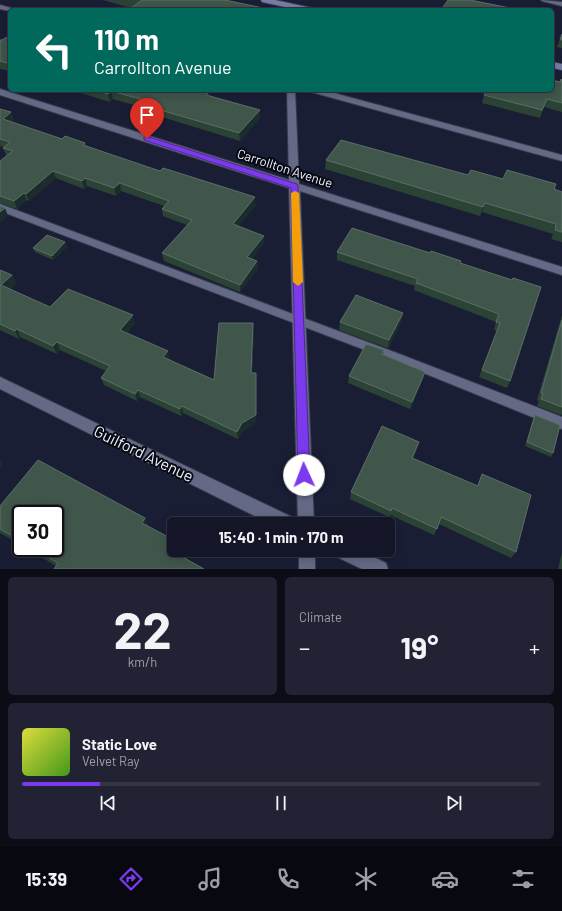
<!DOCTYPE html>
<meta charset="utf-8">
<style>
body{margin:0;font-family:Barlow,sans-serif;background:#212334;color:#f1f3f6;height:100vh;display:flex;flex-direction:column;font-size:15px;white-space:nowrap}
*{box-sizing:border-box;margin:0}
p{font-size:13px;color:#9d9fa8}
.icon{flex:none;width:22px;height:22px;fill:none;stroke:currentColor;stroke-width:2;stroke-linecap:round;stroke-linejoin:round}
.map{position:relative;height:569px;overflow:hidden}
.panel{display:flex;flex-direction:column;gap:8px;padding:8px;background:#0b0c16;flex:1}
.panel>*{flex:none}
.guide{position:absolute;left:8px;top:8px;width:546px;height:84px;border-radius:6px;box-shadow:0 2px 10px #0003,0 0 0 1px #333545;background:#00695c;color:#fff;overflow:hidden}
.speed{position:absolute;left:12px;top:505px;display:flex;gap:8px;font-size:20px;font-weight:700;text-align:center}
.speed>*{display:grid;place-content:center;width:52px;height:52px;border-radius:50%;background:#141628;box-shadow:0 2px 10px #0003,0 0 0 1px #333545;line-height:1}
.speed .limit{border:2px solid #111;border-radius:6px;background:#fff;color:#111}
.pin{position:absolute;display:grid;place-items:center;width:34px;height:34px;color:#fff;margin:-41px -17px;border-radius:50% 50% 50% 0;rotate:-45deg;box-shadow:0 0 4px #0007}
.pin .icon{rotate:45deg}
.me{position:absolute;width:44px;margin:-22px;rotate:358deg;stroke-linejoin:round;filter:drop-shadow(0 0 3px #0008)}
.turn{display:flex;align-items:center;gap:14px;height:84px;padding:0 20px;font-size:18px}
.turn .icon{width:52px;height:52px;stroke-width:2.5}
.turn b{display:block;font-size:28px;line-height:34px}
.big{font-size:30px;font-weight:700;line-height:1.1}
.panel .card{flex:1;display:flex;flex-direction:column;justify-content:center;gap:6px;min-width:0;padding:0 14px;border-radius:6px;background:#212334}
.panel .dial{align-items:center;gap:0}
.dial b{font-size:52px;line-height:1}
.song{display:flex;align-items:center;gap:12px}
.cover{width:48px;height:48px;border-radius:6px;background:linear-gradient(135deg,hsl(60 70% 55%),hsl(100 70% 35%))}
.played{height:4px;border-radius:2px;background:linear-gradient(90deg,#7c3aed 15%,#333545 15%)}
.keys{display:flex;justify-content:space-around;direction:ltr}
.heat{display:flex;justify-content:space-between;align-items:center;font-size:22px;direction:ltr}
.panel .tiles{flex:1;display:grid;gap:8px;grid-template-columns:1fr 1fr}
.card:last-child{grid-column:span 2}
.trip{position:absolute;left:167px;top:517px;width:228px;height:40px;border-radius:6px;background:#141628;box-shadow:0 2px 10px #0003,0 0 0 1px #333545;font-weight:700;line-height:40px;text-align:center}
.dock{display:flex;height:64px;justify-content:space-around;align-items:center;background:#080910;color:#9d9fa8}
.dock .icon{width:28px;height:28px}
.dock .on{color:#7c3aed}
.dock b{font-size:18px;color:#f1f3f6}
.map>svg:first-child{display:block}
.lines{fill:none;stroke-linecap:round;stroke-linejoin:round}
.lane-casing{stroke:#393b4e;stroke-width:2}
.street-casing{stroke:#393b4e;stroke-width:2}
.secondary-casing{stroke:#393b4e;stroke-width:2}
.lane{fill:#646a85;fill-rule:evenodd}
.street{fill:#646a85;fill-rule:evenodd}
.secondary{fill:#767ea4;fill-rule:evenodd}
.wall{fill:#2b4335}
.shaded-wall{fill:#1b2c2c}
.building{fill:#40564b;stroke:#5b6e67}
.route{fill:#7c3aed;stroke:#51269a}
.slow{fill:#f59e0b}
.labels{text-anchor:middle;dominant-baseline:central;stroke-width:4;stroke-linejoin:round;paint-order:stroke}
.street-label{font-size:13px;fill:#eff2ff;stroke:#070913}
.near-street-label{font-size:16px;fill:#eff2ff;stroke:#070913}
</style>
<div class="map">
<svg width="562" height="569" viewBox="0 0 562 569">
<rect width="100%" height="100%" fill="#1a1e35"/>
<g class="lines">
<!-- lane casing -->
<g class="lane-casing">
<path id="lane" d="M541 0 562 2V6L542 1Z
M0 5 15 9 16 10H10V11L0 9Z
M310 90H323L562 155V161L311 92Z
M0 204 402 355 562 417V429L394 361 0 211Z"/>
</g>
<!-- street casing -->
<g class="street-casing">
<path id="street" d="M0 89 289 180 287 90H295L299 184 562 267V275L300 191 314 524H298L289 188 0 95Z
M0 377 294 518 296 524H271L0 389Z
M299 550H315V569H299Z
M333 550H359L386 563 388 569H362L335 556Z"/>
</g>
<!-- secondary casing -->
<g class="secondary-casing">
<path id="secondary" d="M261 0H275L312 8 313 10H299L262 2Z
M552 62 562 64V70L552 68Z"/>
</g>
<!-- lane -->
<use href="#lane" class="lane"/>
<!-- street -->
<use href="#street" class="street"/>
<!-- secondary -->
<use href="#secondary" class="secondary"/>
</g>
<!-- wall -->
<path class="wall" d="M103 0H225L263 10H131V8Z
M562 34V48L557 47Z
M10 36V71L1 69H0V40H2Z
M562 80V112L544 107 540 118 482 103 484 95 560 82Z
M71 90H208L211 96 260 110V118L240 141 149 113 148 109 113 99 110 102Z
M423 90H435L433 93Z
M0 109 11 112 14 120 11 122 62 139 85 143 86 146 256 205 238 226 264 243 252 259 257 261 258 269 240 292 164 261 162 253 187 225 163 216 162 209 164 206 121 191 116 196 87 186 84 189 56 178 29 201 26 200 17 209 0 203V161L8 156 6 155 3 148 4 147 0 146Z
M326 160 503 179 554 189 562 192V242L551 239 553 234 482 212 480 216 325 169Z
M65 242 67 247 53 260 35 252 33 248Z
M337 252 461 263 512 280 510 381 507 388 479 377 497 331 494 330 496 322 414 290 415 286 337 260Z
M0 270 12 275 16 283 10 289 50 307 135 323 127 333 170 359 169 360 214 380 253 323 254 331 252 373H256V422L243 431 238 439 183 413 181 416 140 397 137 401 104 385 101 378 106 371 60 350 57 354 20 337 19 339 0 330Z
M562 315V414L561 415 537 406 539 401 537 400Z
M402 321 388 348 339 330 340 322Z
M384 350 383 355 423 379 410 409 348 383 349 376Z
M535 415 553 453 551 457 525 446 533 419Z
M417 449 413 458 477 486 482 474 516 552 511 558 439 524 434 535 390 515 389 517 350 499 351 492Z
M0 506 145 518 148 526 174 550H188L189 554 56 566 26 548H55L21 514V545L0 533Z
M562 552V569H558Z"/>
<!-- shaded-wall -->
<path class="shaded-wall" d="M111 91 113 99 110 102 108 94Z
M210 91 211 99 206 95Z
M260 110V118L240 141 239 133Z
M11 112 14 120 5 126 3 119Z
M53 171 56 178 29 201 26 194Z
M85 178 87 186 84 189 82 181Z
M120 183 121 191 116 196 114 188Z
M24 193 26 200 17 209 14 201Z
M255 197 256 205 234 232 233 224Z
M485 203 482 212 480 216 483 207Z
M5 208 8 216 0 223V212Z
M264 236V243L248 265 247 257Z
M65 242 67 247 53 260 52 256Z
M257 261 258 269 240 292V285Z
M12 275 16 283 5 293 1 285Z
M403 313 402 321 388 348 389 340Z
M133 315 135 323 123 338 120 330Z
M253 323 254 331 251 380V373Z
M17 329 20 337 19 339 15 331Z
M57 342 60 350 57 354 53 346Z
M168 351 170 359 165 365 163 357Z
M425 372 423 379 410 409 412 402Z
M256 373V422L243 431 238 439 237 432Z
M138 390 140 397 137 401 135 394Z
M182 406 183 413 181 416 180 409Z
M0 460 3 464 0 468Z
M145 518 148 525 145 530 142 523Z
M185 550H188L189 554 184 564 181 556Z"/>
<!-- building -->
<path class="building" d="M142 0H225L263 8V10H140L131 8Z
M448 0H470L520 10H441Z
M562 34V40L560 39Z
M9 36H10V64L0 61V40H2Z
M561 79 562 80V103L547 99 542 110 484 95 487 90H552V80L560 82Z
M95 90H208L210 91 206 95 260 110 239 133 147 106 151 102 111 91 108 94Z
M0 109 11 112 3 119 62 139 65 136 85 143 83 145 160 171 163 168 255 197 233 224 264 236 247 257 257 261 240 285 162 253 192 220 162 209 169 201 120 183 114 188 85 178 82 181 53 171 26 194 24 193 14 201 0 196V161L13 151 3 148 10 142 0 139Z
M341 140 468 175 471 170 503 179 507 170 556 184 554 189 562 192V232L555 230 556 224 485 203 483 207 326 160Z
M0 206 5 208 0 212Z
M352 228 430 253 431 251 461 261 460 263 512 280 513 278 541 287 510 381 482 370 500 323 496 322 499 314 416 283 418 279 337 252Z
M47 235 65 242 52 256 33 248Z
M0 270 12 275 1 285 50 307 68 289 133 315 120 330 168 351 163 357 214 380 219 323H253L251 373H256V415L242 423 237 432 182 406 180 409 138 390 135 394 101 378 110 366 57 342 53 346 17 329 15 331 0 324Z
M356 295 403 313 389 340 340 322Z
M562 320V407L541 399 543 393H541Z
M366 344 384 350 382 354 425 372 412 402 349 376Z
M535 415 560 425 553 453 527 442Z
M382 426 419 442 412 458 478 486 482 474 531 495 516 552 441 517 437 529 392 508 391 511 351 492Z
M38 460 145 518 142 523 174 540V550H185L181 556 204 569H54L58 563 32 548H55V514H21V541L0 529V506Z"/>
<!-- route -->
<path class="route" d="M144 137H149L297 184 298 186 310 475 308 479 304 481 300 479 298 475 291 188 144 140Z"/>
<!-- slow -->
<path class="slow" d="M295 191 299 193 303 282 298 286 293 282 291 193Z"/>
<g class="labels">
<!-- street labels -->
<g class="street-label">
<text transform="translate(285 168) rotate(18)">Carrollton Avenue</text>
</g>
<!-- near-street labels -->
<g class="near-street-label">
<text transform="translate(144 453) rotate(26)">Guilford Avenue</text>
</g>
</g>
</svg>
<div class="speed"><div class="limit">30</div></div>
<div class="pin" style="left:147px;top:139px;background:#d93025"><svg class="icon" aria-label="arrive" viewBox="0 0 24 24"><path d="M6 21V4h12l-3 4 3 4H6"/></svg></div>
<svg class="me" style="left:304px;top:475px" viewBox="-20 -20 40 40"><circle r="19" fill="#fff"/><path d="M0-13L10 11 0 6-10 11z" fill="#7c3aed"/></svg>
<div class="trip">15:40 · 1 min · 170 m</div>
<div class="guide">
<div class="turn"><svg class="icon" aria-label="left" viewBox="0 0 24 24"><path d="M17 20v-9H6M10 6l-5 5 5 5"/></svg><div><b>110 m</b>Carrollton Avenue</div></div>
</div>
</div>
<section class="panel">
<div class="tiles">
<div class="card dial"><b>22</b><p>km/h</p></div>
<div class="card"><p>Climate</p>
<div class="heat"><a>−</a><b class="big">19°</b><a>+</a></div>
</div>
<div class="card">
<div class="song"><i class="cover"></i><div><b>Static Love</b><p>Velvet Ray</p></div></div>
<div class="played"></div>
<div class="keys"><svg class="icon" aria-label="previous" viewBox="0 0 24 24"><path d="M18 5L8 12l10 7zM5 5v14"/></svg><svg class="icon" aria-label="pause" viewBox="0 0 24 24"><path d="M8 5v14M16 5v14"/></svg><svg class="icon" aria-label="next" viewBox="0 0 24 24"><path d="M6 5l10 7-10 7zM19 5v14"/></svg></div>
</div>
</div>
</section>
<nav class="dock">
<b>15:39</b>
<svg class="icon on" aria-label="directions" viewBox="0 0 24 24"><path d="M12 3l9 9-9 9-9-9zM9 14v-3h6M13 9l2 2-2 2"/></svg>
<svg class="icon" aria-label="music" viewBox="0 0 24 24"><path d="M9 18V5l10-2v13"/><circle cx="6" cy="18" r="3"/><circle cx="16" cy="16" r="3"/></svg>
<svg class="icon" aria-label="phone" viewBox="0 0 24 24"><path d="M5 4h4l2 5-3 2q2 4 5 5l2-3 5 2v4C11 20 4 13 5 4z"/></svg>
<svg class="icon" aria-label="climate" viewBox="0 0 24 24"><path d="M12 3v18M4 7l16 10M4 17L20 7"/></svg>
<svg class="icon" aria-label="car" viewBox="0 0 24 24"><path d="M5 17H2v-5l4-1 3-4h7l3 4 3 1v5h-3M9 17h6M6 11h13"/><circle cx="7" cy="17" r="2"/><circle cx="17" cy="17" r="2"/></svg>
<svg class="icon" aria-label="filters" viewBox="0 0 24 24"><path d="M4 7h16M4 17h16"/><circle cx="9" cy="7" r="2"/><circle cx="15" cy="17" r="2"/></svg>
</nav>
